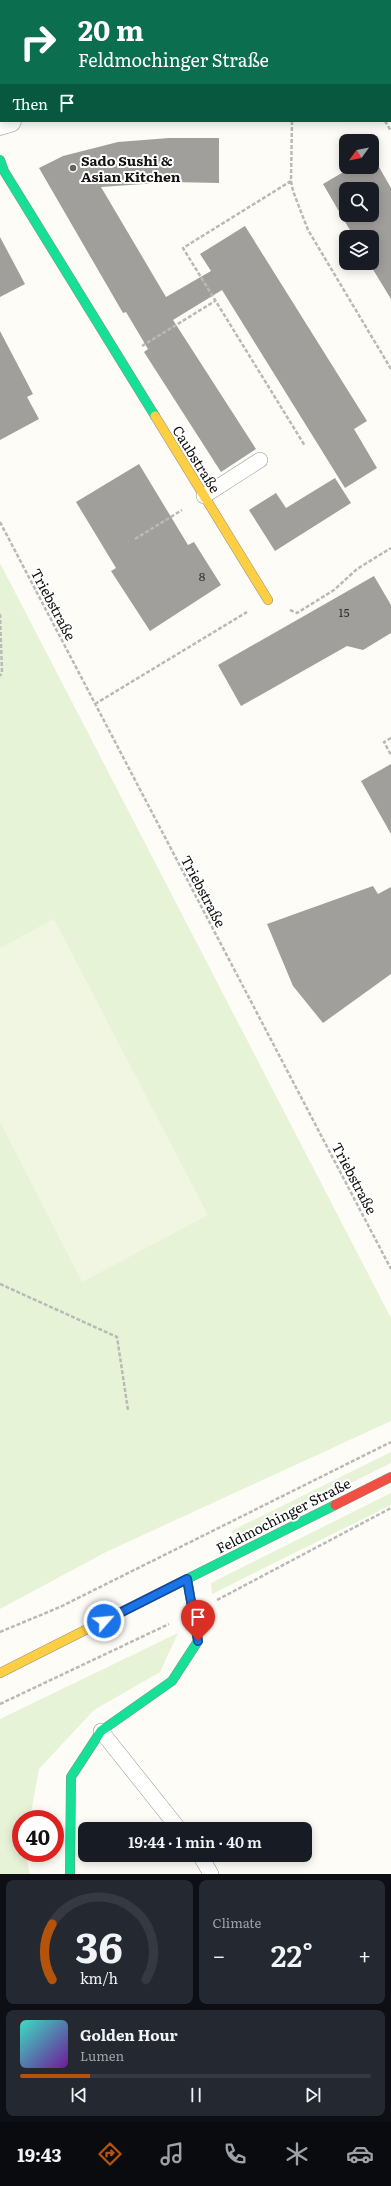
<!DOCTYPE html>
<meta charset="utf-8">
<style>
body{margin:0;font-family:Literata,serif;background:#242831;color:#f1f3f6;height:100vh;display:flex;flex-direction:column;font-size:15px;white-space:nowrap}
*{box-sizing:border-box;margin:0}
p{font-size:13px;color:#9ea1a6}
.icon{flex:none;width:22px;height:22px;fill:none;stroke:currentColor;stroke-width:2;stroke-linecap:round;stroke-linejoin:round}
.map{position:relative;height:1874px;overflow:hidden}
.panel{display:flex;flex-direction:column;gap:6px;padding:6px;background:#0d0f14;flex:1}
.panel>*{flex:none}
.guide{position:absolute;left:0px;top:0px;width:391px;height:122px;box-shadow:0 2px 10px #0003;background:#0b6e4f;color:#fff;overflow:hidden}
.needle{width:26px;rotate:237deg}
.buttons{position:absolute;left:339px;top:134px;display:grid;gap:8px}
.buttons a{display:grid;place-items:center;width:40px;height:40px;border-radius:8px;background:#171b24;box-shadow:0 2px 10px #0003;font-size:20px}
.speed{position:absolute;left:12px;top:1810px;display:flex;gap:8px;font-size:20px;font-weight:700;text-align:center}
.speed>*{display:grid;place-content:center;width:52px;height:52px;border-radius:50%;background:#171b24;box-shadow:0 2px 10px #0003;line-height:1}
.speed .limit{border:6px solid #d22;background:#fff;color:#111}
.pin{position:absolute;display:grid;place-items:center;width:34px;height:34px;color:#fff;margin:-41px -17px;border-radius:50% 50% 50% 0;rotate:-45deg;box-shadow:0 0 4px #0007}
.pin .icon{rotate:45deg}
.me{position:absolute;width:44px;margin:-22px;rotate:63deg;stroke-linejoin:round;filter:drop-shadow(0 0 3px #0008)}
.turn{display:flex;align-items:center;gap:14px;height:84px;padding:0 12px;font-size:18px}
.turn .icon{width:52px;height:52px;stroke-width:2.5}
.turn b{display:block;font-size:28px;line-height:34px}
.then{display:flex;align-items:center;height:38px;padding:0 12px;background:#0003;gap:8px;font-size:15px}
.big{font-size:30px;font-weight:600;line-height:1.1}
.panel .card{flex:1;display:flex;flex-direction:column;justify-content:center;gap:6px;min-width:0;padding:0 14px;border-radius:8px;background:#242831}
.panel .dial{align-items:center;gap:0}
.dial svg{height:104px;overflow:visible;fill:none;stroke:#363941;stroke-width:7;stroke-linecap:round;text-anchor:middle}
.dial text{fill:#f1f3f6;stroke:none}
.song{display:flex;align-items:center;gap:12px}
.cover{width:48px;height:48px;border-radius:6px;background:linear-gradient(135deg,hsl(170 70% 55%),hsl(280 70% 35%))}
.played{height:4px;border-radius:2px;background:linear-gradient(90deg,#b45309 20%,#363941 20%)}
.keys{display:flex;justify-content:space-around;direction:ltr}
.heat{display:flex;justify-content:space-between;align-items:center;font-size:22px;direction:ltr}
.panel .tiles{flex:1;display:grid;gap:6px;grid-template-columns:1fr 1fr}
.card:last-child{grid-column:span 2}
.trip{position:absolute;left:78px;top:1822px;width:234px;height:40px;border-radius:8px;background:#171b24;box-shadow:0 2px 10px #0003;font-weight:600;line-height:40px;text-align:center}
.dock{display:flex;height:64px;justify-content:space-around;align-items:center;background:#090b0e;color:#9ea1a6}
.dock .icon{width:28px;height:28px}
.dock .selected{color:#b45309}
.dock b{font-size:18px;color:#f1f3f6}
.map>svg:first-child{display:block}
.green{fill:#e7f3d7}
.pitch{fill:#f0f6e1}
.building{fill:#a19f9c;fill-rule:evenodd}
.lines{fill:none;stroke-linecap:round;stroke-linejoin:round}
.lane-casing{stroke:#979795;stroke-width:16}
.street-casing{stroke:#979795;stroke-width:23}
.fast-casing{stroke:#8e8d8b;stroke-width:10}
.slow-casing{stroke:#8e8d8b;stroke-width:10}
.jam-casing{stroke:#8e8d8b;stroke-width:10}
.path{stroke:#b9b9b8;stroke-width:2.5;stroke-dasharray:4 2;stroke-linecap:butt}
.lane{stroke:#fffffe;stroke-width:15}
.street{stroke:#fffffe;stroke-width:22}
.fast{stroke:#16e098;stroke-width:9}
.slow{stroke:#ffcf43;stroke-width:9}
.jam{stroke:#f24e42;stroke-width:9}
.route-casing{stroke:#114b97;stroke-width:10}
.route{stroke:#1a73e8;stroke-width:7}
.poi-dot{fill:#646362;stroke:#fff;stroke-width:1.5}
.labels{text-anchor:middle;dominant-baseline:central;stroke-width:4;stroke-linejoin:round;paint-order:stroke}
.number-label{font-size:12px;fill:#353434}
.poi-label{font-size:14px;font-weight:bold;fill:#111;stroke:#fff;text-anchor:start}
.street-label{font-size:14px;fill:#111;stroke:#fff}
</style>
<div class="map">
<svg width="391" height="1874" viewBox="0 0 391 1874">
<rect width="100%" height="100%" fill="#fdfcf7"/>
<!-- green -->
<path class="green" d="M0 563 391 1318V1421L106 1552 0 1609Z
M391 1452V1463L237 1540 231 1531Z
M391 1493V1505L212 1594 211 1583Z
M178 1633 160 1672 94 1710 39 1769 30 1819H21V1853H25L30 1874H0V1719Z"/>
<!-- pitch -->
<path class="pitch" d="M54 919 208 1215 82 1282 0 1122V948Z"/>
<!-- building -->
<path class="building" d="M169 138H219V183L172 182 101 187 166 297 211 271 200 254 245 226 367 421 354 429 377 468 345 488 222 290 173 320 256 449 221 472 144 352 148 349 126 312 123 313 39 168 63 156 118 142Z
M352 167H379L391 188V299L369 263H372V237H354L323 184ZM346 189H372V215H346Z
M0 237 25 284 0 297Z
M0 331 33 394 27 397 39 419 0 440Z
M139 464 188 545 194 542 221 585 150 631 111 571 116 568 76 502Z
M335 478 351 503 275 551 249 510 276 493 286 508Z
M374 576 391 605V633L363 650 347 646 241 706 218 665Z
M391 764V834L361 781Z
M373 886 378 894 391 887V974L323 1023 293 986 267 924Z"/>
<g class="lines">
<!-- lane casing -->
<g class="lane-casing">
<path id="lane" d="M204 496 260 460
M101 1731 179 1829
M200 1855 211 1874"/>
</g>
<!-- street casing -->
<g class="street-casing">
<path id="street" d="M261 0 262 1
M390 89H391
M0 124 10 121"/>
</g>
<!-- fast casing -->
<g class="fast-casing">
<path id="fast" d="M0 160 4 171 155 416
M113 1616 335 1505
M70 1874 71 1777 101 1731 172 1681 198 1641 187 1579"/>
</g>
<!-- slow casing -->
<g class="slow-casing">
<path id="slow" d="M155 416 268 600
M0 1673 113 1616"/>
</g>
<!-- jam casing -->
<g class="jam-casing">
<path id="jam" d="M335 1505 391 1477"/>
</g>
<!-- path -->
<path class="path" d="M292 121 291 181 293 191 308 230 391 369
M385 121 391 131
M291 181 183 248 305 446
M142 346 215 301
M0 522 391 1269
M135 539 182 510
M290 610 297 613 334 590 357 569 391 548
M0 614 2 672 0 676
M95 704 247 612
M391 738 384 742 391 755
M0 1284 117 1337 128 1410
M217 1600 391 1508
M0 1632 60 1607 391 1442
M0 1704 169 1624"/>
<!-- lane -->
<use href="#lane" class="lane"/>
<!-- street -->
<use href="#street" class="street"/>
<!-- fast -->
<use href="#fast" class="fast"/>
<!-- slow -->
<use href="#slow" class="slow"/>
<!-- jam -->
<use href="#jam" class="jam"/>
</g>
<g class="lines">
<!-- route casing -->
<g class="route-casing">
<path id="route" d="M104 1621 187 1579 198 1641"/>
</g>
<!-- route -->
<use href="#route" class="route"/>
</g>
<!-- markers -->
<circle class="poi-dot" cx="73" cy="168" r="4"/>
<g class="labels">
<!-- number labels -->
<g class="number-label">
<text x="202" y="576">8</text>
<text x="344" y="612">15</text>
</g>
<!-- poi labels -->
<g class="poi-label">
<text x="81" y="160">Sado Sushi &amp;<tspan x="81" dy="16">Asian Kitchen</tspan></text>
</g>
<!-- street labels -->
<g class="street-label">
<text transform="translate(197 459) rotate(58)">Caubstraße</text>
<text transform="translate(54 604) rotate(62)">Triebstraße</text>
<text transform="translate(204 891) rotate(62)">Triebstraße</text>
<text transform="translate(355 1178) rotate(62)">Triebstraße</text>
<text transform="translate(283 1515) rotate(-27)">Feldmochinger Straße</text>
</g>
</g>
</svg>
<div class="buttons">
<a><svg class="needle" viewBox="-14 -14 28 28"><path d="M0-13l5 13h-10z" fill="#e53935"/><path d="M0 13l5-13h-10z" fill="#9ea1a6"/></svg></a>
<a><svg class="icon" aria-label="search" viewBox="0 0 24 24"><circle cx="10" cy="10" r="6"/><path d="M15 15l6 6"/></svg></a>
<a><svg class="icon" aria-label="layers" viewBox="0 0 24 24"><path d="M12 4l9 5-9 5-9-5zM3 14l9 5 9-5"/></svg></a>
</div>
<div class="speed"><div class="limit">40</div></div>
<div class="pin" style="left:198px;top:1641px;background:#d93025"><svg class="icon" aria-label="arrive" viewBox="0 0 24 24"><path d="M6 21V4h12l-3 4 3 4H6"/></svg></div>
<svg class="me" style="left:104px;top:1621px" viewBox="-20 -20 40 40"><circle r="17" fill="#1a73e8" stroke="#fff" stroke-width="3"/><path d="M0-11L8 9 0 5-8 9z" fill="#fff"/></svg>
<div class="trip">19:44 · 1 min · 40 m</div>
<div class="guide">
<div class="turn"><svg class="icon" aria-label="right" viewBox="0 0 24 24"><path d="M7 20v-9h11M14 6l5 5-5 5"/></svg><div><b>20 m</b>Feldmochinger Straße</div></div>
<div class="then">Then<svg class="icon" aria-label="arrive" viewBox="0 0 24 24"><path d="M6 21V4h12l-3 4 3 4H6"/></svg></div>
</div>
</div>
<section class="panel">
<div class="tiles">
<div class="card dial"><svg viewBox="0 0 100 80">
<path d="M14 69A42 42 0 1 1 86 69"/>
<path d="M14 69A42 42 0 0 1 14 26" stroke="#b45309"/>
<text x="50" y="56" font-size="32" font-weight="700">36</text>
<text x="50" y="72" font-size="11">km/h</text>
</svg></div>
<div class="card"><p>Climate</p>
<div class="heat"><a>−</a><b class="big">22°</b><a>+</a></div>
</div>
<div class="card">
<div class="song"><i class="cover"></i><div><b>Golden Hour</b><p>Lumen</p></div></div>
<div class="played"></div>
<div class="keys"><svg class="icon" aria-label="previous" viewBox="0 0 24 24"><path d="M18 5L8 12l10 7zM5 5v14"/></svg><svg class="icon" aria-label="pause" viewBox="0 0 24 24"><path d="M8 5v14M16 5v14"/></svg><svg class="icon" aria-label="next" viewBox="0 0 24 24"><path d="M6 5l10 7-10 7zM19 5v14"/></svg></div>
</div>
</div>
</section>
<nav class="dock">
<b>19:43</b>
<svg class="icon selected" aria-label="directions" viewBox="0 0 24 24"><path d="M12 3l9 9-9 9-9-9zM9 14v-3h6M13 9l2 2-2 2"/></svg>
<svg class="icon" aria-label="music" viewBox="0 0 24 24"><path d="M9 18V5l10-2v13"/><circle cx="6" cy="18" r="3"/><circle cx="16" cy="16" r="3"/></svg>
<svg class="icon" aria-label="phone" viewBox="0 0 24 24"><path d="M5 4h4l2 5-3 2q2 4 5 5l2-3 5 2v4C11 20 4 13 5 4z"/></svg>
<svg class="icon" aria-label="climate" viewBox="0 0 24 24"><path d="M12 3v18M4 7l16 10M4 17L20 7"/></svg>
<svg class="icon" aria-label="car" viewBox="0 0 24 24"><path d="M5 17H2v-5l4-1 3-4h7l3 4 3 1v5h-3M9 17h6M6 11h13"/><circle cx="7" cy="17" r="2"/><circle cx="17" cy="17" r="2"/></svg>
</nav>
